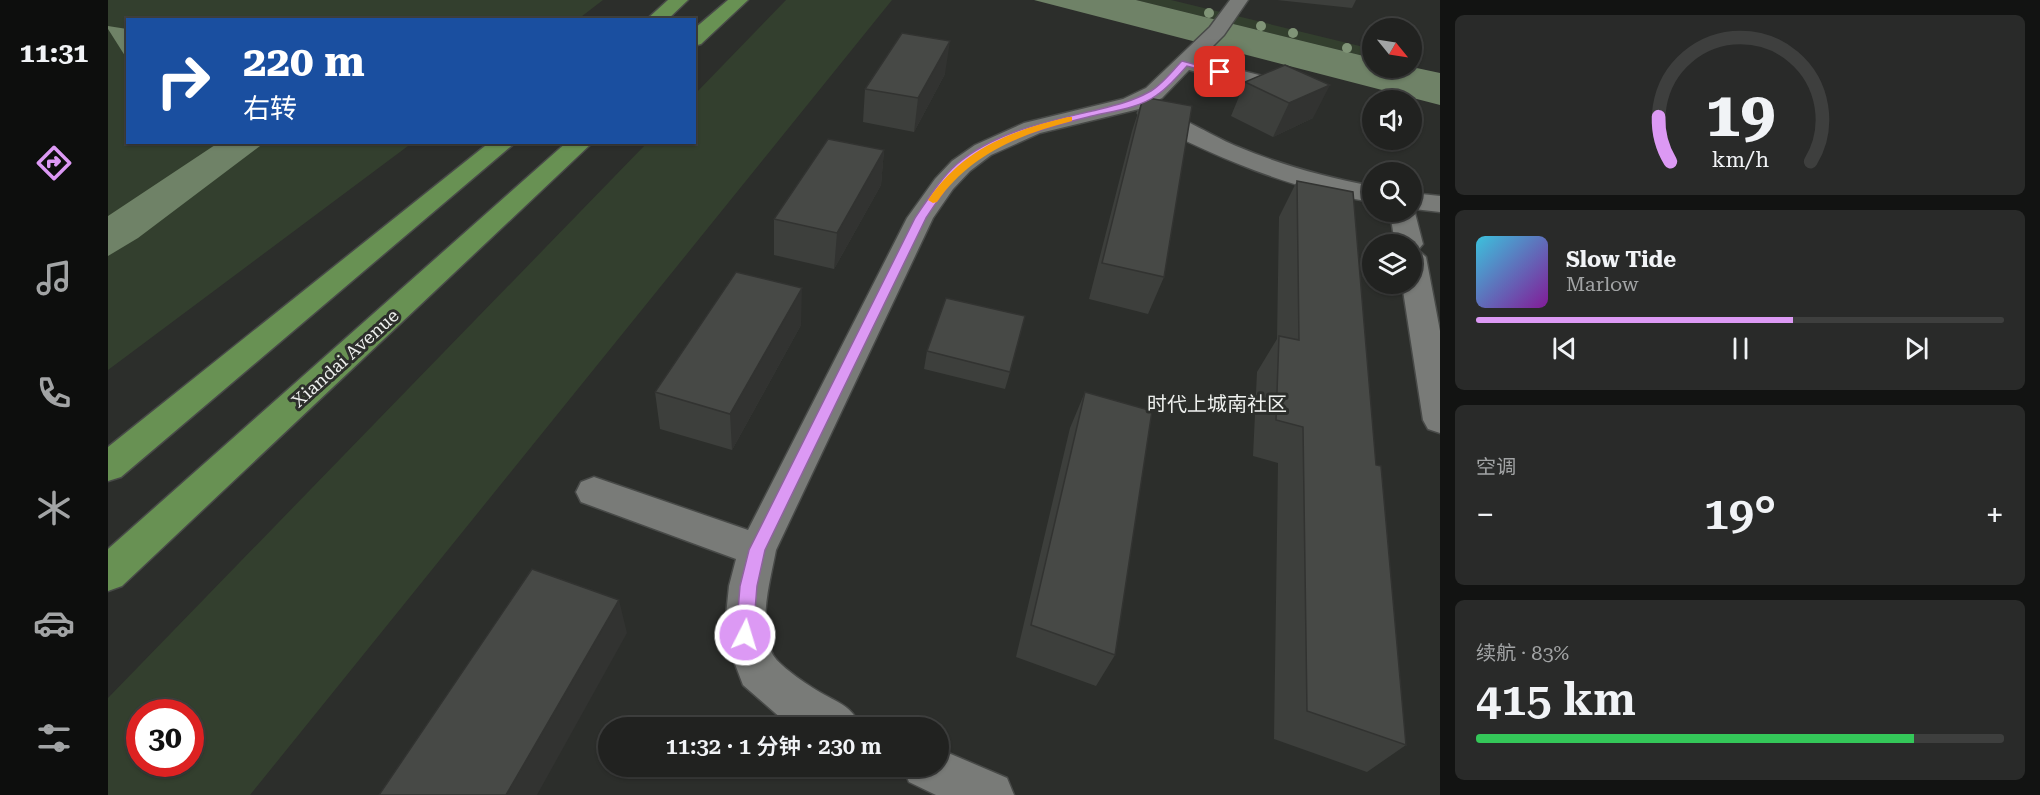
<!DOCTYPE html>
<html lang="zh">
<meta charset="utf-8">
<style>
body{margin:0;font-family:"Roboto Serif","Noto Sans SC",serif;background:#292a29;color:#f1f3f6;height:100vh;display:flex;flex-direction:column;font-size:22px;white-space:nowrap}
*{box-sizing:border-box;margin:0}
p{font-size:20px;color:#a2a4a5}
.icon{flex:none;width:33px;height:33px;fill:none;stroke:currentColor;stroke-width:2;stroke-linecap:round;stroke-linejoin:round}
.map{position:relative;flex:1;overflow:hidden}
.panel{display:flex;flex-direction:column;gap:15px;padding:15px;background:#121312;width:600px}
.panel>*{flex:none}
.top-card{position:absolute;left:18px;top:18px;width:570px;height:126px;border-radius:0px;box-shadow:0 2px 4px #0004,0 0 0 2px #3e3f3e;background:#1a4fa0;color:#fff;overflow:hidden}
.needle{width:39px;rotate:120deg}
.fabs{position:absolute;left:1254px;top:18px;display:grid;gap:12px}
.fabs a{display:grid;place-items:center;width:60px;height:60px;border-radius:50%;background:#212220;box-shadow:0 2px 4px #0004,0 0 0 2px #3e3f3e;font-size:30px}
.speed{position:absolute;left:18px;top:699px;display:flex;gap:12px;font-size:30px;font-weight:700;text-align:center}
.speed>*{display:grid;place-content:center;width:78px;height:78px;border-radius:50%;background:#212220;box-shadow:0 2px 4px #0004,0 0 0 2px #3e3f3e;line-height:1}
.speed .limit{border:9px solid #d22;background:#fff;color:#111}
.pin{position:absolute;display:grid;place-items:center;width:51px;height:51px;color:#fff;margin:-26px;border-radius:12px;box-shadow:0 3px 9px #0006}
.me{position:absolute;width:66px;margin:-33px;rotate:5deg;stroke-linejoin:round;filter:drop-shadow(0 0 4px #0008)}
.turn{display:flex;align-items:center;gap:21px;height:126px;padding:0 18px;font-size:27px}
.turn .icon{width:78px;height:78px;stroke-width:2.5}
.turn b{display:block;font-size:42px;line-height:51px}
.big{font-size:45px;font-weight:600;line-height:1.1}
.panel .widget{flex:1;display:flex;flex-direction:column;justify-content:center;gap:9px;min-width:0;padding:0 21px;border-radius:9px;background:#292a29}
.panel .dial{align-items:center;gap:0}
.dial svg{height:156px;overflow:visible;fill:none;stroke:#3e3f3e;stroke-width:7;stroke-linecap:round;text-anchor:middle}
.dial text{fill:#f1f3f6;stroke:none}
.song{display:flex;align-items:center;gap:18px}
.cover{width:72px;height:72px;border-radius:9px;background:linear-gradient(135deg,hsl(190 70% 55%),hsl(290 70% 35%))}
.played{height:6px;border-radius:3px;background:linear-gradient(90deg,#dc99f4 60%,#3e3f3e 60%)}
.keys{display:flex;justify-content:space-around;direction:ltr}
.heat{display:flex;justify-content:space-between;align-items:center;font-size:33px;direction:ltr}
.charge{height:9px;border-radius:4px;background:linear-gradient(90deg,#34c759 83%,#3e3f3e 0)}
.trip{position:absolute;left:490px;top:717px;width:351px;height:60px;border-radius:30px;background:#212220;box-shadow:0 2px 4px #0004,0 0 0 2px #3e3f3e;font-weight:600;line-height:60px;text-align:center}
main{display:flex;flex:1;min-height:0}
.dock{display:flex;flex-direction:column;width:108px;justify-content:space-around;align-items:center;background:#0d0e0d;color:#a2a4a5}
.dock .icon{width:42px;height:42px}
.dock .selected{color:#dc99f4}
.dock b{font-size:27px;color:#f1f3f6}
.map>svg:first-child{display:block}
.green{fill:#333f2e;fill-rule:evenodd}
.water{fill:#6f8267}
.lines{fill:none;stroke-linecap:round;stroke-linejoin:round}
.minor-casing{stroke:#484a48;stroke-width:3}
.major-casing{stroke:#484a48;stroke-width:3}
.minor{fill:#797b78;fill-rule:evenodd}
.major{fill:#689153;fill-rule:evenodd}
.tree{fill:#809477}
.wall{fill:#3d3f3c}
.shaded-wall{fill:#323331}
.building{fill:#474946;stroke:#323331;stroke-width:1.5}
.route{fill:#dc99f4;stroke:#8f639f;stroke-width:1.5}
.slow{fill:#f59e0b}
.labels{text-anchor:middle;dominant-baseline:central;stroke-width:6;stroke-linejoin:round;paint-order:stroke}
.street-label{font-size:18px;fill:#edefed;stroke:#2c2e2b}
.neighbourhood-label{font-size:20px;fill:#edefed;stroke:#2c2e2b}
</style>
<main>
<nav class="dock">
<b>11:31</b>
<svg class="icon selected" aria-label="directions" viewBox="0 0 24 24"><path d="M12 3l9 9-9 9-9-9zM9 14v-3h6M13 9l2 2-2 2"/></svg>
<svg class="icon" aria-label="music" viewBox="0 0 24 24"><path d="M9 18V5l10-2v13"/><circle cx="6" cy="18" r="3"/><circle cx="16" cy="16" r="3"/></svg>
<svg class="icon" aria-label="phone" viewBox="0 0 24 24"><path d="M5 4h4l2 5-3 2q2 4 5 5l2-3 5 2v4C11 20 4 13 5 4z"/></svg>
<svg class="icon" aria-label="climate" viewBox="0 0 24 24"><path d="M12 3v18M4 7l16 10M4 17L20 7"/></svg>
<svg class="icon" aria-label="car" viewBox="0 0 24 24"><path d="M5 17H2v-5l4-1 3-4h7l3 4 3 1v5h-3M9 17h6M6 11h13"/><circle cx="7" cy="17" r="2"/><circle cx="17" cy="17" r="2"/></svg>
<svg class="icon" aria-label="filters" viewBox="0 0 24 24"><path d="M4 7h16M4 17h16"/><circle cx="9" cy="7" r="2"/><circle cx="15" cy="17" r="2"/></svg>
</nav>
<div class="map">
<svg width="1332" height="795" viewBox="0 0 1332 795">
<rect width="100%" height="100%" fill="#2c2e2b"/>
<!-- green -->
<path class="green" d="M0 0H495L469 20H20V142L304 143 0 370Z
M678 0H784L142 795H0V698L539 143 586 142 587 94ZM82 712V764H32V712Z
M1028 0H1063L1264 49V58Z"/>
<!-- water -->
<path class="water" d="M926 0H1028L1264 58V68L1304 67 1332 73V105Z
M0 26 19 29V59L0 29Z
M110 143H156L30 238 0 256V216Z"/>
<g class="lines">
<!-- minor casing -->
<g class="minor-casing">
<path id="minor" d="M1122 0H1140L1116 35 1091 60 1179 82 1182 87 1179 92 1171 93 1081 70 1054 98 1031 109 932 133 883 155 862 171 845 189 825 218 668 550C662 582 649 625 665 655 672 667 704 688 717 695 735 705 745 708 753 728H688L674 719 635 685 616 635 621 586 628 559 473 502 468 492 473 482 486 477 640 530 799 218 827 179 844 161 867 145 916 123 1015 99 1038 88 1102 27Z
M1041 106C1068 113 1102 135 1128 146 1173 165 1217 177 1264 186V202C1182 189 1106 157 1033 118L1030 113 1033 108Z
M1304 193 1332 196V212L1306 209 1315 244 1310 250 1318 257 1332 331V433L1320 429 1315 420 1294 284H1304V244H1287L1282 212H1304Z
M831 749 899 778 906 795H828L801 782 794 766H831Z"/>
</g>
<!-- major casing -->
<g class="major-casing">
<path id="major" d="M560 0H580L559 20H538Z
M620 0H640L593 44 586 46V29Z
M382 142H408L13 477 0 481V447Z
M459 142H485L14 586 0 591V549Z"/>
</g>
<!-- minor -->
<use href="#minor" class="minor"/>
<!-- major -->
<use href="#major" class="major"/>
</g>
<!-- trees -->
<g class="tree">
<circle cx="1101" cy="13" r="5"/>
<circle cx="1153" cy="26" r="5"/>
<circle cx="1185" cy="33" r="5"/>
<circle cx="1239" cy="48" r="5"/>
</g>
<!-- wall -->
<path class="wall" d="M1169 0H1248L1244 8Z
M1177 65 1205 118 1165 137 1123 116 1137 82Z
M837 74 806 132 755 122 757 89Z
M1035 97 1056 277 1040 314 981 299 1024 131Z
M776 150 773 185 726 269 666 255V219Z
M1189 181 1268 465 1298 745 1259 772 1166 739 1170 463 1145 456 1149 372 1169 339 1171 217Z
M693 325 624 450 552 429 547 392Z
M819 351 902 372 897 389 816 369Z
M977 392 1007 655 988 686 908 657 962 428Z"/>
<!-- shaded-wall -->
<path class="shaded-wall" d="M842 41 837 74 806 132 810 98Z
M1222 85 1205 118 1165 137 1181 103Z
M776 150 773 185 726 269 729 233Z
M694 288 693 325 624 450 622 414Z
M511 600 519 633 429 795H398Z"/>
<!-- building -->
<path class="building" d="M794 33 842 41 810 98 757 89Z
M1177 65 1222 85 1181 103 1137 82Z
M1035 97 1084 106 1056 277 994 263Z
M720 139 776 150 729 233 666 219Z
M1189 181 1245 192 1268 465 1273 466 1298 745 1199 711 1195 427 1168 420 1171 336 1191 340Z
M628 272 694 288 622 414 547 392Z
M838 298 917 316 902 372 819 351Z
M977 392 1044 411 1007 655 923 625Z
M424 569 511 600 398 795H271Z"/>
<!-- route -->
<path class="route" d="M1074 61 1116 72 1112 75 1079 66C1070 76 1060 88 1049 95 1031 108 1006 111 984 116 940 127 894 138 858 168 841 182 830 200 818 218L657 550 649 586 645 635 643 640 637 643 631 640 628 635 632 586 641 550 807 218C820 199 832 179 849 164 887 132 938 122 984 111 1004 106 1023 102 1041 92 1053 86 1064 71 1074 61Z"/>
<!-- slow -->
<path class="slow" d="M960 117H964V121C910 135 861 155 829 202L825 203 820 200C855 149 902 131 960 117Z"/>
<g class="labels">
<!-- street labels -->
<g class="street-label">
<text transform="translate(237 358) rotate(-42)">Xiandai Avenue</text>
</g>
<!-- neighbourhood labels -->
<g class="neighbourhood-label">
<text x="1109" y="404">时代上城南社区</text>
</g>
</g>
</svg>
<div class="fabs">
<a><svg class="needle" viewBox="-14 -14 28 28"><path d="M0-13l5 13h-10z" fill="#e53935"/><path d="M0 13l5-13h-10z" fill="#a2a4a5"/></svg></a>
<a><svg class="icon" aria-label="sound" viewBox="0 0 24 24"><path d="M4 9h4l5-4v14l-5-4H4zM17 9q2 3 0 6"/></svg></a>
<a><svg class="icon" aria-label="search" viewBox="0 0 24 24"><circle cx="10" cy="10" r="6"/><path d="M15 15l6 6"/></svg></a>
<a><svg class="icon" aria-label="layers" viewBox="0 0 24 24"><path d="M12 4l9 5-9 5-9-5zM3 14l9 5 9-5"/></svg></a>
</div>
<div class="speed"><div class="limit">30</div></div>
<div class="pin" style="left:1112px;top:72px;background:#d93025"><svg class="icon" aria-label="arrive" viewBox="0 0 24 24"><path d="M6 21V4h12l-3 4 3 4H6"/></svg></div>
<svg class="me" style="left:637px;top:635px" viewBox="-20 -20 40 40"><circle r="17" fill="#dc99f4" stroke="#fff" stroke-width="3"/><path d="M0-11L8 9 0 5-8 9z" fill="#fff"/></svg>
<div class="trip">11:32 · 1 分钟 · 230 m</div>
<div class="top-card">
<div class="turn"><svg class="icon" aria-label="right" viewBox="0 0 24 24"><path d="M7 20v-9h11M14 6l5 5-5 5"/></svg><div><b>220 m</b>右转</div></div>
</div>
</div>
<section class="panel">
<div class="widget dial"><svg viewBox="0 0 100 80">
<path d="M14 69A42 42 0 1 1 86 69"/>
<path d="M14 69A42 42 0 0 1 8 46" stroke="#dc99f4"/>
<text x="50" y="56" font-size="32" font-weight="700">19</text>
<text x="50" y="72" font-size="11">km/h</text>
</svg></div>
<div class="widget">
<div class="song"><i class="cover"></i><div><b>Slow Tide</b><p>Marlow</p></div></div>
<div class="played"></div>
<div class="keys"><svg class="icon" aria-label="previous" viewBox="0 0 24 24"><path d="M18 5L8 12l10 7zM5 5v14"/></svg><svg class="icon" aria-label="pause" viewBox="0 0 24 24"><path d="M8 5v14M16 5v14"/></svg><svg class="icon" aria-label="next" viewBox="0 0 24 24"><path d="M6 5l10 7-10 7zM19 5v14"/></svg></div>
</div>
<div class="widget"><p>空调</p>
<div class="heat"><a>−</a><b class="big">19°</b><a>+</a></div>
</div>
<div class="widget"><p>续航 · 83%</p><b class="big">415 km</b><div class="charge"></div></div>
</section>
</main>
